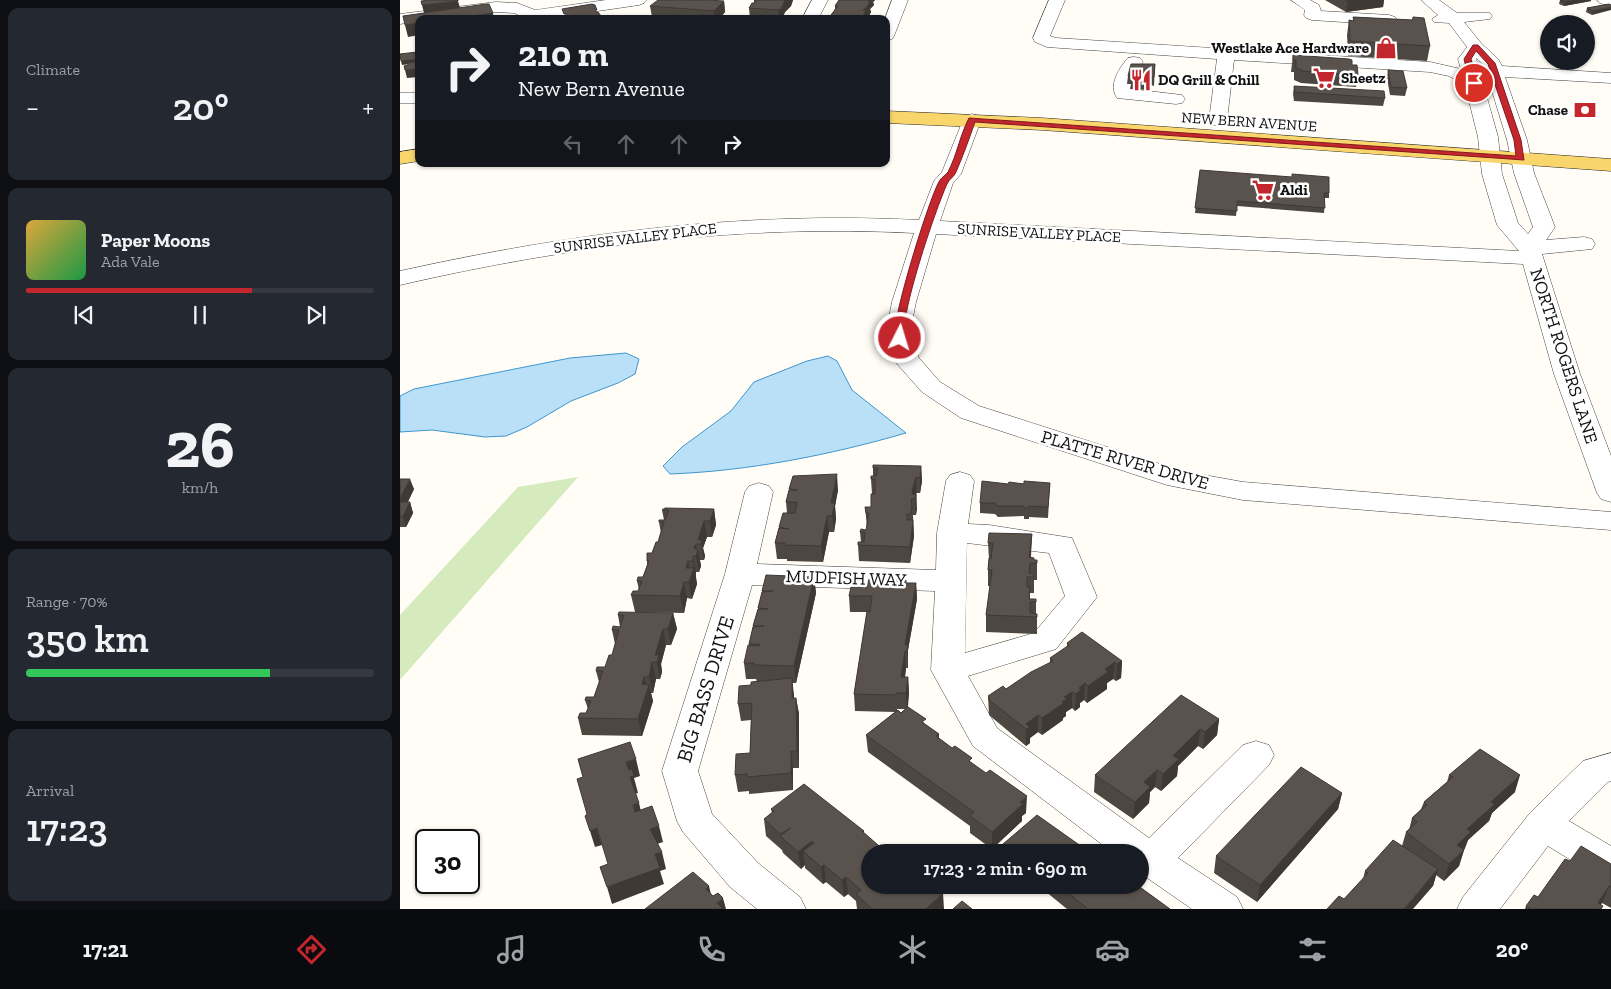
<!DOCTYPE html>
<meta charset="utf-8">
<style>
body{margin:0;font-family:"Zilla Slab",serif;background:#242831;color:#f1f3f6;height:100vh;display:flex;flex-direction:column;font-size:19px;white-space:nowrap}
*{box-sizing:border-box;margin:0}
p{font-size:16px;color:#9ea1a6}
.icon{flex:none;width:28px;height:28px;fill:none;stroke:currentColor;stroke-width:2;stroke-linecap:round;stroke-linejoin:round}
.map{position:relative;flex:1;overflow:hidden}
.side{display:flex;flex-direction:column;gap:8px;padding:8px;background:#0d0f14;width:400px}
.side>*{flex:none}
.guide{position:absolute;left:15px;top:15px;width:475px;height:152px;border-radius:10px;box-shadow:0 1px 4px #0004;background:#171b24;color:#f1f3f6;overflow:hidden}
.buttons{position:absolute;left:1140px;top:15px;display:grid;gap:10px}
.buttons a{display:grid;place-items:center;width:55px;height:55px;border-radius:50%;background:#171b24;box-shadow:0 1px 4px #0004;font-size:25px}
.speed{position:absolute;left:15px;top:829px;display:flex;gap:10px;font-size:25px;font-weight:700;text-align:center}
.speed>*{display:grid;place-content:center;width:65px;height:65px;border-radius:50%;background:#171b24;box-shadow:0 1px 4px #0004;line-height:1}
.speed .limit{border:2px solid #111;border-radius:8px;background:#fff;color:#111}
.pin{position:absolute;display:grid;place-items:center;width:42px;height:42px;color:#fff;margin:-21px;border:2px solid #fff;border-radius:50%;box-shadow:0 1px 5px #0007}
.me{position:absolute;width:55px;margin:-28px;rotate:5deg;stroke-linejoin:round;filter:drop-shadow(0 0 4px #0008)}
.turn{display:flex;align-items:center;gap:18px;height:105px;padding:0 20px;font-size:22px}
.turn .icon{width:65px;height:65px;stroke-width:2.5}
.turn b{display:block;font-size:35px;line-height:42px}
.lanes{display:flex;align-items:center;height:48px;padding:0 20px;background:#0003;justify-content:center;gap:25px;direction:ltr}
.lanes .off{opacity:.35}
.big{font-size:38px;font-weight:600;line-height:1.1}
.side .tile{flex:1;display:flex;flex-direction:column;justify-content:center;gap:8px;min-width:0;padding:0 18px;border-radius:10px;background:#242831}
.side .dial{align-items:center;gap:0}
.dial b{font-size:65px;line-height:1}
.song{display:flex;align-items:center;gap:15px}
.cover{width:60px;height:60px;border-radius:8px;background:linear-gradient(135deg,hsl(40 70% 55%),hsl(140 70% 35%))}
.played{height:5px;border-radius:2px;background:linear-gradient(90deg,#c4262e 65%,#363941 65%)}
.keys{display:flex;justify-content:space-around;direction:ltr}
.heat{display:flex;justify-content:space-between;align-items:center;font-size:28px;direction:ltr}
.charge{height:8px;border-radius:4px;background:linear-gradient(90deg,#34c759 70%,#363941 0)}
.trip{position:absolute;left:461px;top:844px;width:288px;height:50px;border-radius:25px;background:#171b24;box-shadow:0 1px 4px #0004;font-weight:600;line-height:50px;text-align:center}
.tabs{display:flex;height:80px;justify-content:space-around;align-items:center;background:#090b0e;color:#9ea1a6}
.tabs .icon{width:35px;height:35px}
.tabs .on{color:#c4262e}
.tabs b{font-size:22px;color:#f1f3f6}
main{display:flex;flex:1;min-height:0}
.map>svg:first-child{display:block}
.green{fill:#d5ebbd}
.water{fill:#b9e0f7;stroke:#3f96cf}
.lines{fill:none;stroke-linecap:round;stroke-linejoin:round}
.minor-casing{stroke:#444;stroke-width:1}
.major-casing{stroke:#222;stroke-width:1}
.minor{fill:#fff;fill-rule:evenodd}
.major{fill:#f9d66b;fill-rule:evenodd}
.wall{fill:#4d4742;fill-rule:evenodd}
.shaded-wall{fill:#3f3936}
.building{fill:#5a524d;stroke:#3f3936}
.route{fill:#c4262e;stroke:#7f191e}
.labels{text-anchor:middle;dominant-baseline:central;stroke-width:5;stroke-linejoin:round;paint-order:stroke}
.far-poi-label{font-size:15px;font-weight:bold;fill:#111;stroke:#fff;text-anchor:start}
.far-street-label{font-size:15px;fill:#111;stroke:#fff}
.street-label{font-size:18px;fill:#111;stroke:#fff}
.near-street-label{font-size:21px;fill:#111;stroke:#fff}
</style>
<main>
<section class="side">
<div class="tile"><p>Climate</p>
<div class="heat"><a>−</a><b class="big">20°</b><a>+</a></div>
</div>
<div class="tile">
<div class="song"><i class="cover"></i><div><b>Paper Moons</b><p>Ada Vale</p></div></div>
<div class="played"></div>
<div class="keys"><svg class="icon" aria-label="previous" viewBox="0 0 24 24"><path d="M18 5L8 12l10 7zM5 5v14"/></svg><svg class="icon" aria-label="pause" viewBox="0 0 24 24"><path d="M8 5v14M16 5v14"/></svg><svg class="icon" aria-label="next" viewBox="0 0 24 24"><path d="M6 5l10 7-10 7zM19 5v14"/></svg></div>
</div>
<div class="tile dial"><b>26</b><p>km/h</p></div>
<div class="tile"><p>Range · 70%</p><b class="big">350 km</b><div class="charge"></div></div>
<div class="tile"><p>Arrival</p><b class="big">17:23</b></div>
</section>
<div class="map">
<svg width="1211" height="909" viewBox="0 0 1211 909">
<rect width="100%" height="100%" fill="#fffdf5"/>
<!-- green -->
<path class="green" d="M178 477 0 680V615L118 487Z"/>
<!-- water -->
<path class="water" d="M226 353 239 359 235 374 218 383 171 401 127 427 106 436 85 437 32 430 0 432V396L14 389 170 358Z
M428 356 437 361 452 390 506 433C430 455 349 471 270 474L263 466 282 447 331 411 354 382 407 361Z"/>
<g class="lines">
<!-- minor casing -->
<g class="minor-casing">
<path id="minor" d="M206 0H247L244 3 239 5 143 19H127L114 13 96 12 40 19H19V21L0 24V14L96 2 117 3 135 10Z
M412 0H428L418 19H402Z
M492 0H508L494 36 492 39 486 41V19H485Z
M649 0H665L650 36 656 38 1030 62 1061 69 1058 59 1067 47 1049 23 1034 22 1032 19 1038 15 1021 0H1039L1057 13H1090L1092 16 1090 19 1064 22 1081 43 1098 59 1102 66 1211 73V83L1105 77 1127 140 1134 173 1155 227 1146 240 1184 237 1192 239 1195 244 1192 249 1142 254 1180 374 1211 456V502L1201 499 1197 493 1154 374 1123 264 536 234 516 302 510 332 519 358 540 382 579 406 782 471 843 482 1211 512V530L843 500 767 485 561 418 522 392 498 365 494 360 486 332 492 302 514 233C341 224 169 246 0 285V271C171 233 344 211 519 220L534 181 542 172 563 120 565 116 572 114 579 116 581 120 561 174 553 183 540 221 1119 251 1097 225 1082 174 1078 137 1065 85 1049 76 1030 72 834 60 827 120 825 124 818 126 811 124 809 120 817 59 647 47 635 42 633 38ZM1076 58 1084 65 1107 140 1114 173 1133 227 1128 234 1118 223 1102 174 1098 137Z
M891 0H910L919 5 921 11 989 15 995 17 997 20 995 23 989 25 912 20 906 18 904 15 905 10Z
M1197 0H1211V7L1200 3Z
M734 57 740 58 743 62 733 77 731 89 782 95 785 99 782 103 776 104 717 98C708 85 719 68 728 58Z
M0 93H19V103H0Z
M560 472 570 475 574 481 568 524 589 525 672 538 697 597 656 649 568 676 597 728 749 838 843 745 856 741 869 745 874 755 869 765 778 858 837 897 843 909H792L740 873V852H712L573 746 531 670 535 591 352 585 298 771 312 814 358 863 400 897 406 909H357L330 887 283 832 277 821 262 771 325 574 345 492 349 486 359 483 369 486 373 492 357 564 536 570 537 533 546 481 550 475ZM567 543 649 553 665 596 634 633 565 653Z
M1211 753V781L1208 782 1169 821 1211 846V881L1197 876 1148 846 1100 909H1057L1063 897 1130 813 1183 761Z"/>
</g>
<!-- major casing -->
<g class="major-casing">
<path id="major" d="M486 111 642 118 1211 159V171L642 130 486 123Z
M19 149V161L0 164V152Z"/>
</g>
<!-- minor -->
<use href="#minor" class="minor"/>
<!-- major -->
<use href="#major" class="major"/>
</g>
<!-- wall -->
<path class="wall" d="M354 0H393L391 6 385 12 382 19H350L349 8 354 3Z
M439 0H475L473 2 474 5 470 9 471 12 467 19H431V15L435 9V6Z
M925 0H984L983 7 946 12Z
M1160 0H1191V1L1164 6 1159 4Z
M324 1 325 12 319 19H275L252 17 250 6Z
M1209 4 1192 15 1186 12 1187 8Z
M953 17 1012 20 1013 17 1030 46 1027 61 948 56 947 35 949 20 953 21Z
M893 55 952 65 958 75 956 87 901 83 894 80V72H891Z
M755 64 754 86 751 85 749 90 730 89 731 84H727L728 76Z
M988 70 1007 88 1005 96 990 95 987 78Z
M894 86 985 98 983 106 894 101 893 94Z
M800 170 929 193V198H925L924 213 837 206 836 216 795 213Z
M521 466 522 481 520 493H516V515H513L514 536 510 563 459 561 458 545 461 542 460 532 466 530 467 527 465 507H471L472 494 471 479 473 476V468Z
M393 476 438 490 435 506 436 519 434 532H429L423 562 387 561V559H377L375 543 379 527 387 513 386 502Z
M0 479 14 489 8 502H10L13 513 6 527H0Z
M650 483 648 518 629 517V519H624V516L598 517 595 514 580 513V503L608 484Z
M314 509 316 525 312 537H307L303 548 305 556 304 560H300L301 566 299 572H296V577L297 584 292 599 287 598 284 613 235 612 231 595 238 591 239 590 237 581 243 577 247 565V561L252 553 258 542 261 533 259 522 264 520 262 510Z
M632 534 631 557 634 560H637V580H634V593H630V599H636V614H637V634L586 632V615L590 586H588V570L589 559 588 543Z
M414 577 416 593 396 683H392L394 698H396L399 714V768H393V790L349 794V791L338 792 335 775 350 753 351 720 341 721 338 704 351 685 357 682 356 679H346L344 663 349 645 353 626 358 609 362 593V591Z
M506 583H516L517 599 508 650V668H506L505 677H508L509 693 508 707 526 725 539 734V738L572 763 626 813 622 816V821L592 849 570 833V826L468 752 466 735 495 712 455 711 454 694 467 612H450L449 596 467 587ZM497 709H505L501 713 497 711Z
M273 613 277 629 271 645H266L261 664 262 672 260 679H256L253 693H251L253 701 242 736 182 735 178 718 186 713 188 709 185 700 194 697 199 682 196 671 205 667 212 655 215 644 212 630 220 627 218 615Z
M667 643 722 661 721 678 716 681 713 679 707 683V689L687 703 684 700 680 703V707L675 711 672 708 666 712V716L663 718V720L642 735 638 732 630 738V743L626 746 589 715 588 696 606 689 650 663V658L667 647Z
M819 719 817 735 803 749 798 746 778 766 777 776 761 791 755 787 750 792 749 803 733 819 694 792 695 775Z
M1049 775 1115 792 1092 813 1089 821 1068 840 1065 848 1064 850 1059 866 1044 881 1036 875 1033 886 944 899 963 879 965 871 1002 846 1006 832 1009 830 1012 818 1021 809 1024 802 1047 782Z
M942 793 938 809 857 902 814 873 816 856Z
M371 809 464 831V833L544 909H457L456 901 448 894 444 897 426 882 423 884 405 868V865L401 869 383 853 382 850 366 836 364 819 372 813Z
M603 844 684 852H686H603Z
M1170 861 1211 864V908L1202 903 1201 904V909H1125L1126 906 1138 897Z
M631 885H737L770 909H667L645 891 642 894Z"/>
<!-- shaded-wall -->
<path class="shaded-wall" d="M385 0H393L391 6 385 12 382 19H379L378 10Z
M469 0H475L473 2 474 5 470 9 471 12 468 18 467 19H457L463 10Z
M958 0H984L983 7 946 12 948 1Z
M1177 0H1191V1L1164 6 1165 2Z
M58 1 60 8 24 13 22 5Z
M324 1 325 12 319 19H315L314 11Z
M1211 7V10L1192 15 1193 11Z
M93 13 94 19H51Z
M19 23V35L8 37 5 25Z
M18 59 19 63 2 65 1 61Z
M19 69V77L7 78 5 70Z
M521 466 522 481 520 493V478Z
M437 474 438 490 435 506 436 519 434 532 431 503Z
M516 477 517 510 516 515 515 499 512 494Z
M10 479 14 489 2 513 0 507V499Z
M10 502 13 513 6 527 3 516Z
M314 509 316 525 312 537 310 521Z
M427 516 429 532 423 562 421 546Z
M513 520 514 536 510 563V547Z
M304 521 307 537 303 548 305 556 304 560 301 544 298 540Z
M632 534 630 566 629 577V557Z
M296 544 297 552 298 550 301 566 299 572 294 548Z
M293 556 296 572V577L293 561Z
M288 561 291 577 294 568 297 584 292 599 286 568Z
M414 577 416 593 396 683 394 666Z
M284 582 287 598 284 613 280 596Z
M516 583 517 599 508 650V668L507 651 505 645Z
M273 613 277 629 271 645 268 629Z
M263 629 266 645 261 664 262 672 260 679 255 655Z
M505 651 506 668 503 693 501 677Z
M722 661 721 678 716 681 717 664Z
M252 662 256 679 253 693 249 677Z
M715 662 713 679 707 683V689L687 703 688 686 705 669Z
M244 677 247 691 249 685 253 701 242 736 238 719 242 684Z
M508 677 509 693 507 710 506 693Z
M392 678 394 695V715L392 698Z
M685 683 684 700 680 703V707L675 711 676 694 679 688Z
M672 692V708L666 712V716L663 718V720L642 735V718L662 702 664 697Z
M396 698 399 714V768L397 751Z
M638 715V732L630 738V743L626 746V724Z
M819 719 817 735 803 749 805 732Z
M800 729 798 746 778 766 777 776 761 791 763 774 773 756Z
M391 751 393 768V790L391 773Z
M236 759 240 776 234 778 238 793 234 794 226 762Z
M757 770 755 787 750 792 749 803 733 819 735 802 744 782Z
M1120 775 1115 792 1092 813 1089 821 1068 840 1065 848 1064 850 1059 866 1044 881 1049 864 1057 845 1067 829 1091 802Z
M942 793 938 809 857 902 860 885Z
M627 796 626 813 622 816V821L592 849V832L620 802Z
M239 803 243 820 237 821 233 805Z
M259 826 263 842 254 845 250 829Z
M197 828 202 845 195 847 190 831Z
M412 841 414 858 403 851 405 865 401 869 398 852Z
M262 852 266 869 260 871 264 884 212 904 207 887 255 854Z
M424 865 426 882 423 884 421 867Z
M1038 869 1033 886 1013 909H1004Z
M446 877 448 894 444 897 442 880Z
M642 885H645V891L642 894Z
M309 886 313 903 306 889Z
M1209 886 1202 903 1198 909V903Z
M543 893 544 909H526Z
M323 898 326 909H318L317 903Z"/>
<!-- building -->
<path class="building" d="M30 0H58V1L22 5 21 1Z
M258 0H308L324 1 314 11 250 6Z
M354 0H385L381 9 378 10 349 8 352 3H355L356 0Z
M439 0H469L468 1H470L467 7 463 10 466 11 463 16 457 19H434L435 17 431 15 438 6H435Z
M945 0H958L948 1Z
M1160 0H1177L1165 2Z
M86 4H89L93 13 51 19H19V23L5 25 3 16Z
M192 4 195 5 197 10H195L196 12H198L201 16 199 18H201V19H166L165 16H167L166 14H164L162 9Z
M1209 4 1211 5V7L1193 11 1187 8Z
M953 17 1013 20V17L1024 18 1030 46 950 41 949 20 954 21Z
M17 52 18 59 1 61 0 54Z
M893 55 949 59 952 60V65H957L958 75 903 71 896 68V60H893Z
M19 61V69L5 70 4 66 8 65V63Z
M731 64H755L754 77H751L750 82 731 81 732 76H728Z
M988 70 1003 71 1007 88 991 87Z
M894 86 984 91 985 98 895 92Z
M800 170 892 177V174L929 177V193H924L925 208 837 201V211L795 208Z
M473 465 521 466 520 478 516 477 513 487 512 494 516 495 515 499H511L512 509H511V514H507V520H513L510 547 458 545V542H464L465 532H460L461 529 466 530 469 513H466L465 507H471V494H475V479H471V476H476L478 468H473Z
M437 474 431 503H435L432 516H427L421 546 385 545V543H375L379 528 389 529 379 527 383 513H395L397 502H386L389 490H398L389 489 393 476Z
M0 479H10L0 499Z
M582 481 608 484 609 482 624 484V481L650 483 648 507 629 506V508H624V506H598L595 503H580Z
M0 502H10L3 516 0 517Z
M265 508 314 509 310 521H304L298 540H302L301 544H296L294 548 298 550 296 556H293V561H288L286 568H294L289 582H284L280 596 231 595 233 591H238L242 581H237L238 577H243L249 561H247V553H252L256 542H258L264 522H259V520H265L269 510H262Z
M589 533 632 534 629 557 634 558V560H637V563H630L629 573 634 574V577H627V587H630L629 599H636V602H630V613L637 614V617L586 615 592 570H588L589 558 591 559 593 543H588Z
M366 575 414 577 394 666 354 665V663H344L348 645 359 646 360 644H349L353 627 364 626H353L358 609H368L358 608 362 592 373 591H362Z
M469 579 506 580V583H516L505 645H508L507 651H505L501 677H508L506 693H496V695L454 694 467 611 470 612 472 596H449L451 587H467Z
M219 612 273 613 268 629H263L255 655H259L257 662H252L249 677H244L242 684 249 685 238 719 178 718 180 713H186L191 701 185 700 186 697H194L203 671H196L197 667H205L209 655H212L219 630H212L213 626 220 627 224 615H218Z
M682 632 722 661 717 664 715 662 705 669 708 672 688 686 685 683 679 688 681 690 676 694 672 692 664 697 667 699 662 702 664 703 642 718 638 715 626 724 630 727 626 729 588 699 590 698 588 696 603 686 606 689 631 672 653 661 650 658 669 645 667 643Z
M392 678V698H396L397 751H391V773L347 777V774L335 775 336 754 350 753 352 703 338 704 339 686 351 685V682Z
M781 695 819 719 805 732 800 729 773 756 779 759 763 774 757 770 744 782 750 787 735 802 695 775Z
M508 707 526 719 522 722 539 734 536 736 552 748 555 746 572 758 569 761 586 773 590 770 627 796 620 802 623 804 592 832 570 816 574 812 466 735 498 710 501 713Z
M230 742 236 759 226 762 229 770 232 769 234 776 230 777 239 803 233 805 235 812 252 806 259 826 250 829 262 852 255 854 260 868 207 887 200 867 208 864 197 828 190 831 185 816 187 814 177 779 183 777 178 759Z
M1080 749 1120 775 1091 802 1095 804 1067 829 1071 832 1057 845 1064 850 1049 864 1006 832 1017 822 1012 818 1027 805 1024 802 1053 777 1049 775Z
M901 767 942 793 860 885 816 856Z
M404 784 464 831H462L486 852H470V885H533L543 893 526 909H472L456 894 461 890 446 877 442 880 424 865 421 867 403 851 414 843 412 841 398 852 380 836 391 828 380 834 364 819 374 811 371 809Z
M637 815 685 849 683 851 686 852H613L603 844Z
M993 840 1038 869 1004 909H927L939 896 944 899 968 873 965 871Z
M1181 846 1211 864V887L1209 886 1198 903 1203 906 1201 909H1128L1129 908 1126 906 1134 895 1138 897 1165 859 1170 861Z
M293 872 309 886 306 889 313 896 318 893 323 898 317 903 323 909H245Z
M658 885H737L770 909H688Z
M562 901 572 909H553Z"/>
<!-- route -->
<path class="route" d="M1073 45H1078L1095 63 1121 140 1124 160 575 122C569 139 563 156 556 172 554 177 549 179 547 184 536 208 498 319 505 338L500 341 495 338C490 324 530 195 540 180 542 177 546 175 548 172 557 155 560 135 569 118L1116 156 1114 140 1088 64 1076 51 1071 59 1078 83 1074 85 1070 83 1064 59Z"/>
<!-- icons -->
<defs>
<g id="shop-bare" transform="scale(1.725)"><path d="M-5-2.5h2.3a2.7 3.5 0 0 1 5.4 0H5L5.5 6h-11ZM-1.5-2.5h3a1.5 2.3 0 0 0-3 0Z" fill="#c4262e" stroke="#fff" stroke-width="2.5" paint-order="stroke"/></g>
<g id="supermarket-bare" transform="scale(1.725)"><path d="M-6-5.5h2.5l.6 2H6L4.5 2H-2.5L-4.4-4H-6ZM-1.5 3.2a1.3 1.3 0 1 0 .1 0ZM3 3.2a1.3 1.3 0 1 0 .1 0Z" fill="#c4262e" stroke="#fff" stroke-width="2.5" paint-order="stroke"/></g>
<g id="restaurant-bare" transform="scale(1.725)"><path d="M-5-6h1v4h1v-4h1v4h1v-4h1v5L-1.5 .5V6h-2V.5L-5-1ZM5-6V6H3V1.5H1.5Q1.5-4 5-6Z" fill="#c4262e" stroke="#fff" stroke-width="2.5" paint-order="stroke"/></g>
<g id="bank-bare" transform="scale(1.725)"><path d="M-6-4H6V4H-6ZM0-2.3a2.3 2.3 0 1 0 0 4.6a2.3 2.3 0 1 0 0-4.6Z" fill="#c4262e" stroke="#fff" stroke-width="2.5" paint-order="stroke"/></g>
</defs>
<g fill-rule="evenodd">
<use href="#shop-bare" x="986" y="48"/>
<use href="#supermarket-bare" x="924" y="78"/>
<use href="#restaurant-bare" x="741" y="80"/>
<use href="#bank-bare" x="1185" y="110"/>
<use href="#supermarket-bare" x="863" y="190"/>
</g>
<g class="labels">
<!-- far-poi labels -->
<g class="far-poi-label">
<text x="969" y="48" text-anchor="end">Westlake Ace Hardware</text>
<text x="941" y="78">Sheetz</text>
<text x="758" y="80">DQ Grill &amp; Chill</text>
<text x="1168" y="110" text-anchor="end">Chase</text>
<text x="880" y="190">Aldi</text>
</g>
<!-- far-street labels -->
<g class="far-street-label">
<text transform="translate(849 122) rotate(4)">NEW BERN AVENUE</text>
<text transform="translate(639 233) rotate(3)">SUNRISE VALLEY PLACE</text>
<text transform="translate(235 238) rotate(-7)">SUNRISE VALLEY PLACE</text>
</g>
<!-- street labels -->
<g class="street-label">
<text transform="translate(1164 356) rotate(72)">NORTH ROGERS LANE</text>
<text transform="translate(725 460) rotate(16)">PLATTE RIVER DRIVE</text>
<text transform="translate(446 578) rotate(2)">MUDFISH WAY</text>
</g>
<!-- near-street labels -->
<g class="near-street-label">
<text transform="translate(305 689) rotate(-73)">BIG BASS DRIVE</text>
</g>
</g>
</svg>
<div class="buttons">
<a><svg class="icon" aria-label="sound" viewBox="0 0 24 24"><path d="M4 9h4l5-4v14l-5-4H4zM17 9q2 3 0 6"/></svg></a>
</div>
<div class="speed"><div class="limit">30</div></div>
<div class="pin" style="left:1074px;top:83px;background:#d93025"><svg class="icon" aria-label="arrive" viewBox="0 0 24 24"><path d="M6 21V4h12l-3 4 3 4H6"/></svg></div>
<svg class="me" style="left:500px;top:338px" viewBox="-20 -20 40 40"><circle r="17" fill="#c4262e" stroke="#fff" stroke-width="3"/><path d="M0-11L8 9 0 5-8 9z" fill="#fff"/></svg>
<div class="trip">17:23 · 2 min · 690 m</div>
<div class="guide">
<div class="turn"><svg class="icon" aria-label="right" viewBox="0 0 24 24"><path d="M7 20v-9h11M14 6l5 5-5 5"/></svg><div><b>210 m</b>New Bern Avenue</div></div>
<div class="lanes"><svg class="icon off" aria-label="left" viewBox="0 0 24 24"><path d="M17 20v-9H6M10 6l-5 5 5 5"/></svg><svg class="icon off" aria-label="ahead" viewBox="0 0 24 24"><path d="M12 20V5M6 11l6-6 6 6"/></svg><svg class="icon off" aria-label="ahead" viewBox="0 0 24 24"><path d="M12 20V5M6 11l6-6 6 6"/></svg><svg class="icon" aria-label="right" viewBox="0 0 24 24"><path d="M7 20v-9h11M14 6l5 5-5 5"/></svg></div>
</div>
</div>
</main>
<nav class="tabs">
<b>17:21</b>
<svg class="icon on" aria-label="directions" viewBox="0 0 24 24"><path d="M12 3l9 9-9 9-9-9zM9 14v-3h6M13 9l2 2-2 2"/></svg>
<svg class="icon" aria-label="music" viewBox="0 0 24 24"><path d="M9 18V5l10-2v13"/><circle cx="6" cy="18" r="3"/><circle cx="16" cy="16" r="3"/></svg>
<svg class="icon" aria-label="phone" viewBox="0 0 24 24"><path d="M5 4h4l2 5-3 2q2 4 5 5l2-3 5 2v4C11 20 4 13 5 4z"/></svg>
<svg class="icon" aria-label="climate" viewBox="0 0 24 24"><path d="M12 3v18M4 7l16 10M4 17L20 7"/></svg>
<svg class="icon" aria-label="car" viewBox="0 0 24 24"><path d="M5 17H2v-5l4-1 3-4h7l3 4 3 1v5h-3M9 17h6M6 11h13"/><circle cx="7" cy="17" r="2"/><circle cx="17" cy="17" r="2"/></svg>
<svg class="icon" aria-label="filters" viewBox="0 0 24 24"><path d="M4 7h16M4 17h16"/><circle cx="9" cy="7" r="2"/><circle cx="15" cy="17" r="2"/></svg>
<b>20°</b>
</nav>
